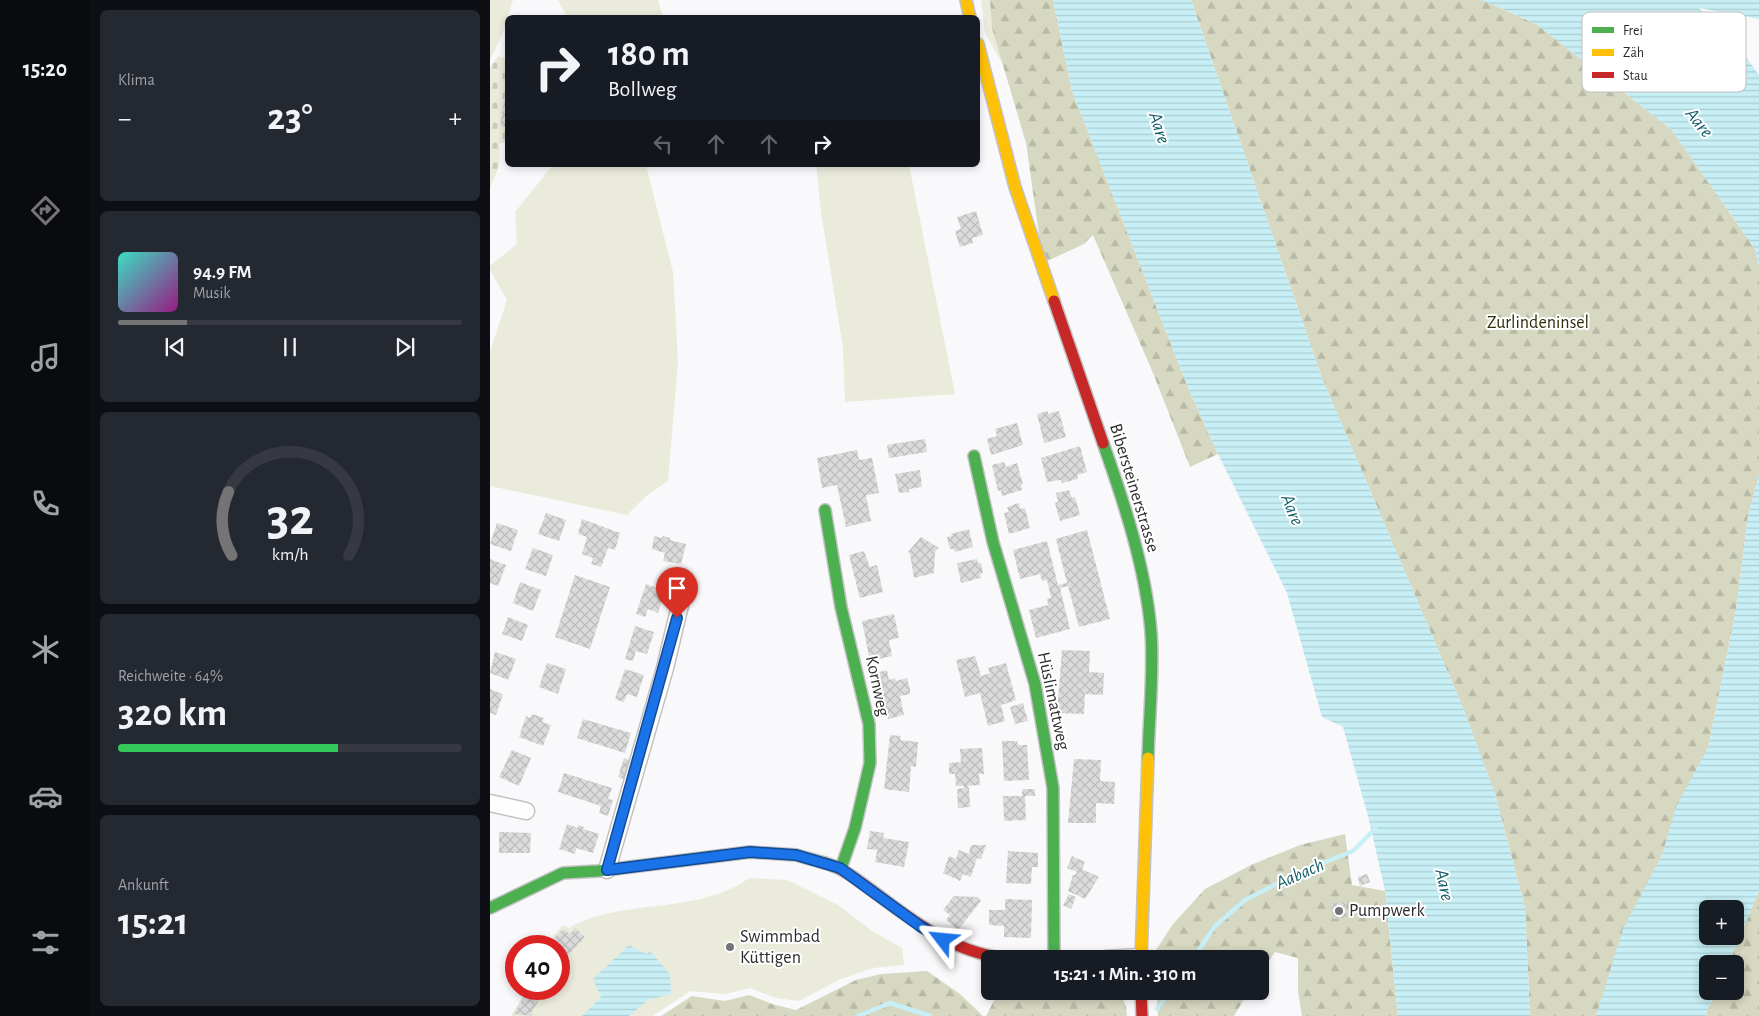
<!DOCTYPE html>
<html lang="de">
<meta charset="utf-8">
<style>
body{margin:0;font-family:"Alegreya Sans",sans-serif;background:#242831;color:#f1f3f6;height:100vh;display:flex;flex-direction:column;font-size:19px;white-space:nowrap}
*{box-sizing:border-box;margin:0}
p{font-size:16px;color:#9ea1a6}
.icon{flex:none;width:28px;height:28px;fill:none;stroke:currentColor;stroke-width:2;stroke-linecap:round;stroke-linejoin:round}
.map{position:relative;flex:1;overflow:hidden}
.sheet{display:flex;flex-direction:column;gap:10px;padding:10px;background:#0d0f14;width:400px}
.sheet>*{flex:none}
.guide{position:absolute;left:15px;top:15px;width:475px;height:152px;border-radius:8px;box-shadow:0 2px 8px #0003;background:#171b24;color:#f1f3f6;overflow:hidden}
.controls{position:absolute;left:1209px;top:900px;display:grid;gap:10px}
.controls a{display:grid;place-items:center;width:45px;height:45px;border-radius:8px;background:#171b24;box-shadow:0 2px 8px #0003;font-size:25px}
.speed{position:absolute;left:15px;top:935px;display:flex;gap:10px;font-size:25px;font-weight:700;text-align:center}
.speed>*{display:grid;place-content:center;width:65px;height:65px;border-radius:50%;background:#171b24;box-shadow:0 2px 8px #0003;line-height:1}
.speed .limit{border:8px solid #d22;background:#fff;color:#111}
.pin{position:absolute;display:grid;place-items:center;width:42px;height:42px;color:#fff;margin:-51px -21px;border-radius:50% 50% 50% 0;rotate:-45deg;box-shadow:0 0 5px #0007}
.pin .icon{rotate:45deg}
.me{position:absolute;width:55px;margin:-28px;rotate:299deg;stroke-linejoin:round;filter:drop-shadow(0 0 4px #0008)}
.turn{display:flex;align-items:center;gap:18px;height:105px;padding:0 20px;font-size:22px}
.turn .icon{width:65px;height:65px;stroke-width:2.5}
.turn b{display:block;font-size:35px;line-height:42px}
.lanes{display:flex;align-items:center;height:48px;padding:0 20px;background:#0003;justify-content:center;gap:25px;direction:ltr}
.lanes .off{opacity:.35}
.big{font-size:38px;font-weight:700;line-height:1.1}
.sheet .tile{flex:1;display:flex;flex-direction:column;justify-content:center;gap:8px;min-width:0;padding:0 18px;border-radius:8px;background:#242831}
.sheet .dial{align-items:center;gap:0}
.dial svg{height:130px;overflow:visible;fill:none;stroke:#363941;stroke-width:7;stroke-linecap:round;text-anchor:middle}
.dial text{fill:#f1f3f6;stroke:none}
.song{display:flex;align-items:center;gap:15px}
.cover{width:60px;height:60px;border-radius:8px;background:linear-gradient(135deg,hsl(170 70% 55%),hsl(310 70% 35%))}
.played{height:5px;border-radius:2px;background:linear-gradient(90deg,#747476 20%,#363941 20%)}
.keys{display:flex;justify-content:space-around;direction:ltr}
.heat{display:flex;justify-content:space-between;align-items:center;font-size:28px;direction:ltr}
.charge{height:8px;border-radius:4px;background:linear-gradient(90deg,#34c759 64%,#363941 0)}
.trip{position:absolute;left:491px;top:950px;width:288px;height:50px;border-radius:8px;background:#171b24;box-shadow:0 2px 8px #0003;font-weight:700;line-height:50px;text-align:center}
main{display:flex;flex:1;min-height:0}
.menu{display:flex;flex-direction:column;width:90px;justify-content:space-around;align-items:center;background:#090b0e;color:#9ea1a6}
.menu .icon{width:35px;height:35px}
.menu .selected{color:#747476}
.menu b{font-size:22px;color:#f1f3f6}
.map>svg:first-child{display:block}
.green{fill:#eaebdb}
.forest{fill:url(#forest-firs)}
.cemetery{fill:url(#cemetery-stones)}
.water{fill:url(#water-rules);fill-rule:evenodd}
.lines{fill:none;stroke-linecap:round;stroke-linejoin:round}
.stream{stroke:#c7eff5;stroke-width:4.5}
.building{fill:url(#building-cross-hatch)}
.street-casing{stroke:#c2c2c3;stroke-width:19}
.fast-casing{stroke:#c2c2c3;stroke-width:14}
.slow-casing{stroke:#c2c2c3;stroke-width:14}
.jam-casing{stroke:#c2c2c3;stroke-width:14}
.street{stroke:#fefefe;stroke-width:16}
.fast{stroke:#4caf50;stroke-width:11}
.slow{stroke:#ffc107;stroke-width:11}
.jam{stroke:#c62828;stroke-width:11}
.route-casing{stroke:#114b97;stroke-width:12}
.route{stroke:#1a73e8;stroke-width:9}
.poi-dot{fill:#747476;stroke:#fff;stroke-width:2}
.labels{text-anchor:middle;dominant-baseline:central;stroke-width:4;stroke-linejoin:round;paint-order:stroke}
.park-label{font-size:18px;fill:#2f2f0c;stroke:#fff}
.street-label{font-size:18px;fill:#2d2d2e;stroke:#fff}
.poi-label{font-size:18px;fill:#2d2d2e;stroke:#fff;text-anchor:start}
.water-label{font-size:19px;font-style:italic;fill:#125e68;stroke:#fff}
.key{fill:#fff;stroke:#c0c0c0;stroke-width:1}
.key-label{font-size:14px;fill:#2d2d2e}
</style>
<main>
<nav class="menu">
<b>15:20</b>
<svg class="icon selected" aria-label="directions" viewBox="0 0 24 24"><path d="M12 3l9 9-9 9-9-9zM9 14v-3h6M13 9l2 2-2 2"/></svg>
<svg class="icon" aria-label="music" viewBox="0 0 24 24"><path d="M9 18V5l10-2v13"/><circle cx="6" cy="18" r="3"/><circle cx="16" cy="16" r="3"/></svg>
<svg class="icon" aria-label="phone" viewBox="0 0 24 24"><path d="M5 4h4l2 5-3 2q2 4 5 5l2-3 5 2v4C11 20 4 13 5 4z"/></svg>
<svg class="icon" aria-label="climate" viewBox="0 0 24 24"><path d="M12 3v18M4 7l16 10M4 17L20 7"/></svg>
<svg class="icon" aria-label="car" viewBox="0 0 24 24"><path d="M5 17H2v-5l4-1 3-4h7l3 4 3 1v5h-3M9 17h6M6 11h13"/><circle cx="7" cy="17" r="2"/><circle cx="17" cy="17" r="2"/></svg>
<svg class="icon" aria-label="filters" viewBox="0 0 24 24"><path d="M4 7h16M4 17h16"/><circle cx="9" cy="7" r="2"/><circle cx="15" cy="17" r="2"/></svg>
</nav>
<section class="sheet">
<div class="tile"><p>Klima</p>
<div class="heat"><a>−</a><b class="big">23°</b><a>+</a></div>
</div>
<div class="tile">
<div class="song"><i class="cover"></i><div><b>94.9 FM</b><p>Musik</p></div></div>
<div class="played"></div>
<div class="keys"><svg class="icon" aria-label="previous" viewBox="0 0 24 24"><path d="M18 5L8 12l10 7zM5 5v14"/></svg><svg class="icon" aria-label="pause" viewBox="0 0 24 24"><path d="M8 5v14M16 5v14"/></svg><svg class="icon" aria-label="next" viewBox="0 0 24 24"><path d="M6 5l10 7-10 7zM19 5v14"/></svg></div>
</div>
<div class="tile dial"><svg viewBox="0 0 100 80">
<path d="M14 69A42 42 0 1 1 86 69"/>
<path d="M14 69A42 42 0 0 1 12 30" stroke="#747476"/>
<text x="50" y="56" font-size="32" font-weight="700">32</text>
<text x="50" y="72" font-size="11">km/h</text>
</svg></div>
<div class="tile"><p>Reichweite · 64%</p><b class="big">320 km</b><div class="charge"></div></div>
<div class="tile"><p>Ankunft</p><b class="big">15:21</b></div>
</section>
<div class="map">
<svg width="1269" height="1016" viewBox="0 0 1269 1016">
<defs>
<pattern id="forest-firs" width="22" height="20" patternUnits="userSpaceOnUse" patternTransform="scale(1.25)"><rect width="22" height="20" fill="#d7d8c1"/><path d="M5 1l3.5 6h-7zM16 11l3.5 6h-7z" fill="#b9baa6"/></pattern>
<pattern id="cemetery-stones" width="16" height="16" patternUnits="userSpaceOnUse" patternTransform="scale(1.25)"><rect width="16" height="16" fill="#eaebdb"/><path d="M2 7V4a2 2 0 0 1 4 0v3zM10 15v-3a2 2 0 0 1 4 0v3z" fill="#c9cabc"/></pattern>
<pattern id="water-rules" width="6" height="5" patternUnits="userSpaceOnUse" patternTransform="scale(1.25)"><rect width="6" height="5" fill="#c7eff5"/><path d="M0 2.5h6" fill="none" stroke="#abcdd2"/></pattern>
<pattern id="building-cross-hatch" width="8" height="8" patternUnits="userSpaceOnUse" patternTransform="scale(1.25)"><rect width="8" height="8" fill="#dbdbdb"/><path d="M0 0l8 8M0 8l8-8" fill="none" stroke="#bcbcbc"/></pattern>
</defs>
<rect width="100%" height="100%" fill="#f9f9fb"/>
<!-- green -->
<path class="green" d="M0 0H23L12 35 0 60Z
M68 0H168L173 17H77Z
M491 0H500L502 28 516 70 495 33Z
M63 165H156L183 272 188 362 178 481 156 496 137 515 0 486V352L17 300 0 270V266L27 244 25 212Z
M326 165H419L465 394 355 402 353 348 331 212Z
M259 878 297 880 348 905 382 931 412 948 414 965 383 968 351 979 309 1001 286 998 260 988 235 994 200 991 163 1016H21L37 989H69V946H55L73 925 79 928C132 897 207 916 259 878Z"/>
<!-- forest -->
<path class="forest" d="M500 0H563L582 91 697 385 728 454 700 467 663 373 603 235 594 244 553 263 536 143 502 28Z
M701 0H992L1046 24 1181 129 1265 249 1269 267V475L1258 516 1246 610 1218 748 1187 807 1172 855 1106 1016H1040L1035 908 1005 794 973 708 832 378Z
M855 834 862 885 895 891 908 1016H812L808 992V958L785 952 770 974V959H664V953L683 924 715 889 761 865 810 845Z
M1269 891V1016H1215L1226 991H1245V964H1238Z
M437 971 470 994 493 1016H171L202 996 235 1001 259 995 282 1004 306 1010 366 980 391 974Z
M509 991H629L636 1006 637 1016H496Z
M667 991H759L744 1016H668Z"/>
<!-- cemetery -->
<path class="cemetery" d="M8 56 17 60V143H10L9 167 0 188V68Z"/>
<!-- water -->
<path class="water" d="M563 0H701L832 378 973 708 1005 794 1035 908 1040 1016H908L895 891 879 820 853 727 832 717 797 593 728 454 697 385 582 91Z
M992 0H1269V19L1209 8 1251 50 1269 75V267L1265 249 1181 129 1046 24Z
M1269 475V891L1238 964H1218V991H1226L1215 1016H1106L1133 929 1172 855 1186 807 1218 748 1246 610 1258 516ZM1218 909H1245V936H1218Z
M139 945 156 954 160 951 180 974 181 994 158 1000 139 1016H92L111 997 103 979Z"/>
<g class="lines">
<!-- stream -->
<path class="stream" d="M703 959 724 927 755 900 808 873 863 851 885 829
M667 1009 680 991
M368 1016 400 1003 440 1016"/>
</g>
<!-- building -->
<path class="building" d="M16 89H18V127L10 126Z
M486 211 493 235 482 238 483 243 470 247 465 231 471 229 467 217Z
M558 411V414L569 411 576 437 554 443 547 414Z
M527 423 533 445 501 455 497 439 507 436 505 429Z
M435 439 437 452 399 458 397 445Z
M590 446 597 472 587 475 588 479 572 483 571 480 557 482 551 458Z
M367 450 369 460 382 458 389 493 376 495 381 521 356 527 347 485 332 488 327 458Z
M514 462 516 467 527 463 533 484 531 485 532 490 512 496 511 490 508 491 502 465Z
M430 470 432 487 419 489V492L409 493 405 474Z
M579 490 582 498 585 497 590 515 570 521 565 503 568 502 566 493Z
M529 503 530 509 535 508 540 528 519 534 514 513 519 512 517 507Z
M56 513 76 520 69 541 48 534Z
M92 519 130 533 125 550 118 548 111 567 101 564 103 558 92 554 97 537 88 534Z
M7 523 28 530 21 551 0 544Z
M479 529 483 547 465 552 464 549H460L457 537 462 536 461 534Z
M597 530 620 619 589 627 578 586 570 588 580 629 546 638 539 610 558 605 557 599 561 598 557 580 552 581 550 574 530 579 523 550 557 541 568 585 577 583 566 539Z
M164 536 172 538 173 536 180 538V540L196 544 191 564 173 561 175 553 162 549Z
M431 537 449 548 445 552 444 573 424 578 420 554 418 552Z
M43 548 63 555 56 576 35 569Z
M374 551 380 567 387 565 393 592 370 598 359 555Z
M0 559 16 565 8 586 0 583Z
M487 559 488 563H491L493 573 490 574 491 578 471 583 467 563Z
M85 575 120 587 100 649 65 637Z
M30 582 51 590 43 611 23 603Z
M156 584 175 591 168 613 158 609 155 617 146 614Z
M404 614 409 638 399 640 402 656 380 661 372 621Z
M18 617 38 625 32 641 12 634Z
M145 626 164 632 157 654 146 651 143 661 135 659Z
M572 650 600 651 599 672 614 673 613 695 595 694 594 714 567 713Z
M5 652 26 659 18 680 0 673Z
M485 656 491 676 500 673 498 668 516 663 526 700 511 705 515 721 498 726 490 693 475 697 466 660Z
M57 663 76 669 68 694 49 687Z
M135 669 154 675 147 697 137 694 134 702 125 699Z
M397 670 399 680 405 678 406 681 417 678 420 689V694L410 696 414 715 398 719 385 673Z
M0 689 13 694 6 715 0 713Z
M533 703 538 721 525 724 520 707Z
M42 714 54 718 52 722 61 725 53 746 29 737 36 716 40 718Z
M93 719 141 733 135 753 87 738Z
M400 735 411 736 410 740 428 742 426 767 421 766 419 792 394 789Z
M512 741H527L528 745H537L539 780 514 781Z
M492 748 494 774H489L490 785 477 786 479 788 480 807 468 808 467 789 474 788V786H466L465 774H459V763L471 762 470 749Z
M22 750 41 758 29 786 9 777Z
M134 758 142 761 136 780 128 777Z
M584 759 611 760 610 781 625 782 624 804 606 803V823H578Z
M74 773 122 788 118 799 123 800 118 816 109 813 111 806 68 792Z
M532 789H545V796H535L536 820 514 821 513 796H532Z
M77 824 88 828V825L94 827 93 829 109 834 103 853 86 848 85 854 69 849Z
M380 831 394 833 393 838 419 842 414 867 385 862 387 850 377 849Z
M9 832 41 833 40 853H9Z
M481 845H496L491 859 487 858 481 877 473 874 470 881 453 873 459 856 466 859 469 850 479 854Z
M518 851 548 853V867H542L541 884 516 883Z
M582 856 595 862 592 869 609 877 595 899 578 891 583 875H585L587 872 577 868Z
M877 874 880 882 870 886 868 877Z
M579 894 586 897 581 909 573 905Z
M464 896 487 897 491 901 468 930 456 920 460 915 453 910Z
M515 899 542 900 541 938 514 937V926L499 925V910H515Z
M855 902 857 917 843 919 841 904Z
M881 909 883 917 874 918 873 910Z
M85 928 95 937 71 963 69 969V946L59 944 73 929 80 934Z
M38 989H56L41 1013 43 1016 24 1014Z"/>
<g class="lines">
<!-- street casing -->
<g class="street-casing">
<path id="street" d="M0 803 36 811
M117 870 175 668 191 601
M615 959 651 957"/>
</g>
<!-- fast casing -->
<g class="fast-casing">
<path id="fast" d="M613 443C634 502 656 569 661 632 664 673 659 716 658 758
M484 456 503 542 545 684 563 788 564 959
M335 510 351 607 379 724 380 763 365 828 351 868
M0 908 73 873 108 871 260 852 306 855 335 863"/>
</g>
<!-- slow casing -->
<g class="slow-casing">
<path id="slow" d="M476 0 480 18
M488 44 525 187 564 301
M651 959 658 758"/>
</g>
<!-- jam casing -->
<g class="jam-casing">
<path id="jam" d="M564 301 613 443
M335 863C356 869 371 883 388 895 429 926 469 955 522 959
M651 991 652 1016"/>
</g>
<!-- street -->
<use href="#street" class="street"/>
<!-- fast -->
<use href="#fast" class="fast"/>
<!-- slow -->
<use href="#slow" class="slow"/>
<!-- jam -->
<use href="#jam" class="jam"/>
</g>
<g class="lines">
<!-- route casing -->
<g class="route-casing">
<path id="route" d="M187 618 117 870 260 852 306 855 350 868 430 926 453 940"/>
</g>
<!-- route -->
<use href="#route" class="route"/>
</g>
<!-- markers -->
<g class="poi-dot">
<circle cx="849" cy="911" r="5"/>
<circle cx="240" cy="947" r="5"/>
</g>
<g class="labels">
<!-- park labels -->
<g class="park-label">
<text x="1048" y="323">Zurlindeninsel</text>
</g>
<!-- street labels -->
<g class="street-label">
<text transform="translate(644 488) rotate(73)">Bibersteinerstrasse</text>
<text transform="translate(387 686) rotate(78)">Kornweg</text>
<text transform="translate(563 701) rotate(78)">Hüslimattweg</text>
</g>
<!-- poi labels -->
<g class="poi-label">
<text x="859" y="911">Pumpwerk</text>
<text x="250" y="937">Swimmbad<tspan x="250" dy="21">Küttigen</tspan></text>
</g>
<!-- water labels -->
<g class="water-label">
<text transform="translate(1209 123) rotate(51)">Aare</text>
<text transform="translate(669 128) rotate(72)">Aare</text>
<text transform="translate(802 510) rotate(68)">Aare</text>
<text transform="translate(810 874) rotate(-24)">Aabach</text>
<text transform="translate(954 885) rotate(78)">Aare</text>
</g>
</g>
<!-- legend -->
<rect x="1092" y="12" width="164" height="80" rx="8" class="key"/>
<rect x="1102" y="27" width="22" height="6" fill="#4caf50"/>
<rect x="1102" y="49" width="22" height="7" fill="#ffc107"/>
<rect x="1102" y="72" width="22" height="6" fill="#c62828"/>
<g class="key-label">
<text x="1133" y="35">Frei</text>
<text x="1133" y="57">Zäh</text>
<text x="1133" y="80">Stau</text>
</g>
</svg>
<div class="controls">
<a>+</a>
<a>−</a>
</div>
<div class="speed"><div class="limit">40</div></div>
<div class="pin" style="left:187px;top:618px;background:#d93025"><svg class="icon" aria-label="arrive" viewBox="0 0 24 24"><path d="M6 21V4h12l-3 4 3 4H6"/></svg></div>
<svg class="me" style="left:453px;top:940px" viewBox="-20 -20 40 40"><path d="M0-17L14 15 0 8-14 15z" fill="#1a73e8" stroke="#fff" stroke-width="4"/></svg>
<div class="trip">15:21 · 1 Min. · 310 m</div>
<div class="guide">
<div class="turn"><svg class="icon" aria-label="right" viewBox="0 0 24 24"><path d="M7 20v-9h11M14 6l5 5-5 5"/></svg><div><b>180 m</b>Bollweg</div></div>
<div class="lanes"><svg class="icon off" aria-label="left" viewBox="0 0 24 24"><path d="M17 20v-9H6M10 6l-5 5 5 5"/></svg><svg class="icon off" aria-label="ahead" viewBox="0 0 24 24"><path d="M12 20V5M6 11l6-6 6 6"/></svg><svg class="icon off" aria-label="ahead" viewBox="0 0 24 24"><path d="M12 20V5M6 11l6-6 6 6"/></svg><svg class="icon" aria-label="right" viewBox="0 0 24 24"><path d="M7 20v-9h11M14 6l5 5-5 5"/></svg></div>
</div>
</div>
</main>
